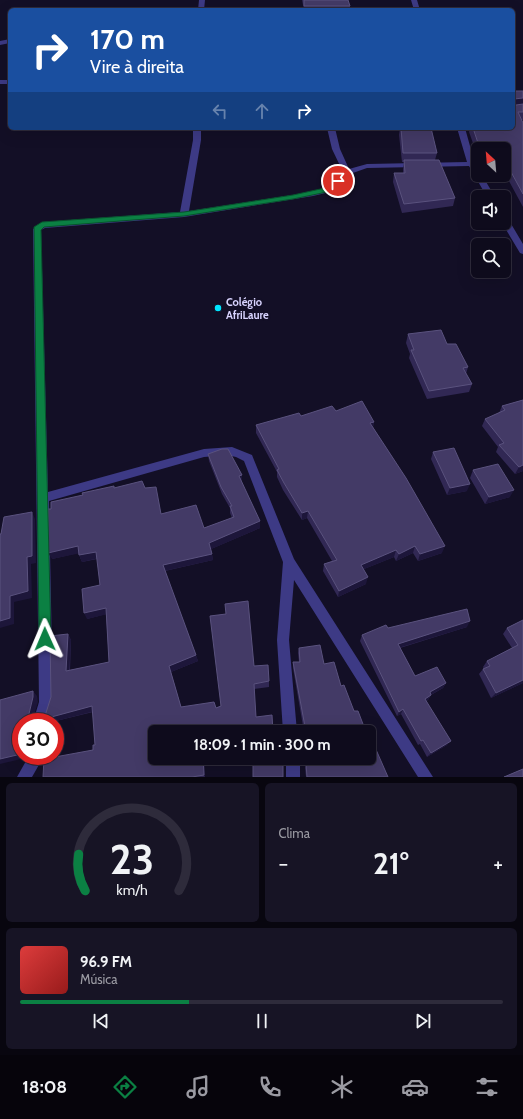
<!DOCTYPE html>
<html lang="pt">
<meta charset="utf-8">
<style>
body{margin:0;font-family:Cabin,sans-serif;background:#171425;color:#f1f3f6;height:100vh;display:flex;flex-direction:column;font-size:15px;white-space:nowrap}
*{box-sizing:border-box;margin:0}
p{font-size:13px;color:#9b9ba3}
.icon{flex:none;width:22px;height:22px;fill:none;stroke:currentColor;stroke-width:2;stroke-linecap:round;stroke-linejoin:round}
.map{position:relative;height:777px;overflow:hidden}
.side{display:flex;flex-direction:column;gap:6px;padding:6px;background:#08060f;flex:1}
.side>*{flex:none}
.hud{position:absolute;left:8px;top:8px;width:507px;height:122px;border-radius:6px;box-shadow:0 4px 16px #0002,0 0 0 1px #2e2b3b;background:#1a4fa0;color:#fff;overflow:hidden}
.needle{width:26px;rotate:334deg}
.fabs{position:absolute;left:471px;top:142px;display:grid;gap:8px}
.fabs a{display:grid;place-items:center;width:40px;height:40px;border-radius:6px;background:#0e0b1c;box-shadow:0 4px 16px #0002,0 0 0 1px #2e2b3b;font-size:20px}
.speed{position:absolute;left:12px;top:713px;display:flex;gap:8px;font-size:20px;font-weight:700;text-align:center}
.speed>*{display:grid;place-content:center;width:52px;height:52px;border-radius:50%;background:#0e0b1c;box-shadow:0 4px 16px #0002,0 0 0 1px #2e2b3b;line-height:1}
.speed .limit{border:6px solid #d22;background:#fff;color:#111}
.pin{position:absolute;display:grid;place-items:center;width:34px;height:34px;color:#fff;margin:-17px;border:2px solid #fff;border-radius:50%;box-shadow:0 1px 4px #0007}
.me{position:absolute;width:44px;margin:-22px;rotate:359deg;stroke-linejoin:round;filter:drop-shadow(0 0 3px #0008)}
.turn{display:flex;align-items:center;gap:14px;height:84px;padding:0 16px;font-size:18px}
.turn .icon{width:52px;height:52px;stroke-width:2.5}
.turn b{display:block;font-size:28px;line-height:34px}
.lanes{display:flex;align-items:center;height:38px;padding:0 16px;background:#0003;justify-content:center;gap:20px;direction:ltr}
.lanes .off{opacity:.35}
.big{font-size:30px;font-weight:800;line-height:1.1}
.side .tile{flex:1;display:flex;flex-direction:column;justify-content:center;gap:6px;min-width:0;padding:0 14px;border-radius:6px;background:#171425}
.side .dial{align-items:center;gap:0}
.dial svg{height:104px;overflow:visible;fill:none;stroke:#2e2b3b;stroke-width:7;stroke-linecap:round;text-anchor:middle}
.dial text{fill:#f1f3f6;stroke:none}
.song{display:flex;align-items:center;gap:12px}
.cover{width:48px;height:48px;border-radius:6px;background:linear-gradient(135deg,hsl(0 70% 55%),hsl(0 70% 35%))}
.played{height:4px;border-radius:2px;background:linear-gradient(90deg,#0b8043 35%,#2e2b3b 35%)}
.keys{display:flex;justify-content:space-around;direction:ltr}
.heat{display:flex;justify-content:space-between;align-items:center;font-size:22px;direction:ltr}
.side .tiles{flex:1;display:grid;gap:6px;grid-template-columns:1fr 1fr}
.tile:last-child{grid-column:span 2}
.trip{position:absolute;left:148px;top:725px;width:228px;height:40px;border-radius:6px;background:#0e0b1c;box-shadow:0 4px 16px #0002,0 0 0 1px #2e2b3b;font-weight:800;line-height:40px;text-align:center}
.tab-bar{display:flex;height:64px;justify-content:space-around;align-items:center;background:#06040b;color:#9b9ba3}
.tab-bar .icon{width:28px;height:28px}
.tab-bar .on{color:#0b8043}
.tab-bar b{font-size:18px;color:#f1f3f6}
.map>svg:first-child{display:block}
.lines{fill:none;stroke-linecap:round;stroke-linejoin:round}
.minor{fill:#3d3a85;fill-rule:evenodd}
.wall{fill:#312854}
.shaded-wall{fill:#1d163a}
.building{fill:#433a66;stroke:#5a527e}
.route{fill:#0b8043;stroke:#07532c}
.poi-dot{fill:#00e5ff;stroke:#130f26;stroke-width:1.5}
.labels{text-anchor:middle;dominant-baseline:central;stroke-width:4;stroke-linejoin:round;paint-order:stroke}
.poi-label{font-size:11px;font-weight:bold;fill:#d9d4ff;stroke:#130f26;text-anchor:start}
</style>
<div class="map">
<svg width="523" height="777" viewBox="0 0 523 777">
<rect width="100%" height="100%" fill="#130f26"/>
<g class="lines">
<!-- minor -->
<path class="minor" d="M199 0H205L204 10H198Z
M411 0H417L420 10H414Z
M10 39V43L0 45V41Z
M0 80H10V84H0Z
M193 128H201V140L189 211 312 192C326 188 334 182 343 172L332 149 327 128H335L340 149 349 169 367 164 467 162 457 128H465L475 164 478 169V175H482L495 197H487L469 166 367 168 350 174 342 183 330 192 313 196 184 217 45 228 41 230 48 492 204 449 232 447 252 455 294 559 433 777H418L294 580 289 640 297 732H283L277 640 283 562 244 461 236 457 227 455 204 457 49 501 53 702 47 722H33L39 702 33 229 43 222 180 212 193 140Z
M504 216 507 217 523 244V254L520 253 502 223H504Z
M26 756H40V763L32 777H17L26 761Z
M286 758H300V777H286Z"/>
</g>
<!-- wall -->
<path class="wall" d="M302 0H348L350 6V10H304Z
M523 91V120H522L523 123V207L504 172V149H478V157L469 132 470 128H513Z
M400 128H431L437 153 435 160 455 198 453 206 402 213 393 182 394 173H403V169L404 162H402L399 135Z
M408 334 447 344 468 367 466 374 472 384 469 392 427 399 409 358 410 354 406 343Z
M523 400V471L515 474 496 452 498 447 482 426 485 419 499 413 502 406Z
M336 411 374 422 373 427 442 553 418 561 413 553 396 561 394 557 364 569 366 584 338 597 323 571 324 564 332 561 307 518 302 520 283 490 277 477V472L256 433V425L301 416Z
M433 452 467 491 447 495 431 459Z
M208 454 242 475V483L260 528 211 549 213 560 165 571 198 661 171 672 181 707 216 708 221 706 254 666 269 681V687L254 689 256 717 155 732V758H204L205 777H43L93 750 95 745 93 712 52 722H47L51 697 68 634 71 640 70 670 109 662 106 614 87 619 100 585 97 559 82 562 79 555 78 553 52 559 51 509 83 495 115 488H145L161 514 204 528 232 518 230 513V508L222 494 209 461Z
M473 470 510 497 485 504 470 478Z
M523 620V683L491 698 479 674 483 669H484L483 667 487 661 512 648 503 634 507 628Z
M467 627 400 648 415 676 446 683 443 688 431 695 428 700 426 701 447 745 427 757 420 744 418 745 401 714 397 716 360 641 362 635 388 628Z
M299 648 324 664 341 686 354 711 366 732H304L293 668V662H299L298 653Z
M370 745 388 777H306L305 768 306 764V758Z"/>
<!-- shaded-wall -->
<path class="shaded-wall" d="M523 98V106L513 107 514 99Z
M374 422 372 430 370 423Z
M523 465V471L515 474 519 467Z
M242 475V483L239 476Z
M470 484 467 491 447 495 450 488Z
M514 490 510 497 485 504 489 497Z
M308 511 307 518 302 520V513Z
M32 512 35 519 36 563 31 564 32 598 14 602V624L0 628V621L10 596Z
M260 521V528L209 550V543Z
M78 546 81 553 52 559 48 553Z
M415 546 413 553 396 561 399 554Z
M445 546 442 553 418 561 420 554Z
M396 550 394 557 359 571 361 565Z
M96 552 99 558 82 562 79 555Z
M212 554 213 560 164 571 163 565Z
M368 577 366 584 338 597 339 591Z
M106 608 108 614 87 619 84 613Z
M470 621 467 627 395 649 398 644Z
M68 634 71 640 69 676 66 671Z
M196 655 198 661 171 672 169 666Z
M523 680V683L491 698 496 693Z
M446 683 443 688 427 697 430 692Z
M33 691 37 696 38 702 32 722 43 719 45 722H30L28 718Z
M431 695 428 700 422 704 425 699Z
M92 706 95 711 52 722H47L44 719Z
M403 709 401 714 397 716 399 712Z
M21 724V730H20L21 759 0 764V759L15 726Z
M451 741 447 745 427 757 431 753Z
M203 758H204L205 777 204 775Z"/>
<!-- building -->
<path class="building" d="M304 0H348L350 6H304Z
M513 91H523V98L514 99V104L516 105 523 104V112H518L523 123V194L504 159V149H480L473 128H513Z
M401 128H431L437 153H403Z
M404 160H439L455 198 404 204 394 173H405Z
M441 330 447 344H456L468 367 463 368 472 384 429 391 411 350H414L408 334Z
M523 400V465L519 467 499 445 504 443 485 419 505 410 502 406Z
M362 401 374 422 370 423 406 478 445 546 420 554 415 546 399 554 396 550 361 565 368 577 339 591 324 564 337 560 308 511 302 513 284 483 277 470 279 469 256 425 299 413 301 416 332 406 336 411Z
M454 448 470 484 450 488 433 452Z
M222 449H228L242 475 239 476 260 521 209 543 212 554 163 565 196 655 169 666 181 707 214 702 216 708 221 706 210 616 226 614 225 604 248 601 254 666 268 665 269 681 254 684 256 717 272 715 273 732H155V758H203L204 775 192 777H43L44 759 93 750V745H95L92 706 44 719 51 697 50 636 68 634 66 671 109 662 106 608 84 613 82 589 100 585 96 552 79 555 78 546 48 553V509H51V502L83 495 82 493 114 486V488L142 481 145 488 156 487 161 514 196 505 204 528 234 517 230 506H232L221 487 208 454Z
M498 464 514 490 489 497 473 470Z
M32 512V556L27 557 28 591 10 596V618L0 621V534H1L4 517Z
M467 609 470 621 398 644 415 676 437 667 446 683 430 692 431 695 425 699 451 741 431 753 423 740 421 741 403 709 399 712 362 635 386 625 388 628Z
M523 620V680L496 693 483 669 490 666 487 661 518 645 507 628Z
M320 645 324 664 334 662 341 686 344 685 354 711H358L366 732H306L293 662H300L299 648Z
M33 691V697L28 718 43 719 30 722H21V724L15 726 17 755 0 759V700Z
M369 742 370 745H374L388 777H307L306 764H307L306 758H369Z
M253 758H275L276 763H283V777H253Z
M523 769V777H504Z"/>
<!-- route -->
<path class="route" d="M338 179 341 180V183L327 192 293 199 184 216 44 227 41 230 51 639 49 643 45 645 41 643 39 639 34 227 42 222 184 212 293 195 325 188Z"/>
<!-- markers -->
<circle class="poi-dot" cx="218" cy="308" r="4"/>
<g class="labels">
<!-- poi labels -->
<g class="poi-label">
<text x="226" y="302">Colégio<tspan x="226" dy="13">AfriLaure</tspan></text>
</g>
</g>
</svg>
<div class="fabs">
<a><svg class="needle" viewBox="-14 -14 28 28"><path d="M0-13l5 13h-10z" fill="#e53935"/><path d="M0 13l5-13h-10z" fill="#9b9ba3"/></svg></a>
<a><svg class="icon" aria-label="sound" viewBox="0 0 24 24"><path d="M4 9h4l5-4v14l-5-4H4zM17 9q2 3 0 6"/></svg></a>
<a><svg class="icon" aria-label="search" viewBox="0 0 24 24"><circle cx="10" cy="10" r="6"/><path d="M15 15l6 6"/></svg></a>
</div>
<div class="speed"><div class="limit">30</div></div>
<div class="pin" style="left:338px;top:181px;background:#d93025"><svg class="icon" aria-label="arrive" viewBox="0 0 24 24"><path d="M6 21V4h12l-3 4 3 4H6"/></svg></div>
<svg class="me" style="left:45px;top:639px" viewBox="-20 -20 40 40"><path d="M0-17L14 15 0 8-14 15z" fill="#0b8043" stroke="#fff" stroke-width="4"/></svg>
<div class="trip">18:09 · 1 min · 300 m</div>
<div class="hud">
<div class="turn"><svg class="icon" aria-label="right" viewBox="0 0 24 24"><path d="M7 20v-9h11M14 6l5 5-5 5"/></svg><div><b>170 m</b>Vire à direita</div></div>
<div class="lanes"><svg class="icon off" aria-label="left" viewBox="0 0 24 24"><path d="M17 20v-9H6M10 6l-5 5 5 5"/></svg><svg class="icon off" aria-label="ahead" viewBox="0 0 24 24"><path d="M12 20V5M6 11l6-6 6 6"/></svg><svg class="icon" aria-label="right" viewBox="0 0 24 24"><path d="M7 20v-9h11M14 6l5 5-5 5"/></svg></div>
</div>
</div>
<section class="side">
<div class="tiles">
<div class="tile dial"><svg viewBox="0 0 100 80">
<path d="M14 69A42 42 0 1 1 86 69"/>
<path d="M14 69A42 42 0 0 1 9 41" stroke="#0b8043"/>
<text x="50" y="56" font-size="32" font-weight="700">23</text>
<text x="50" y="72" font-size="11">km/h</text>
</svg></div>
<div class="tile"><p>Clima</p>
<div class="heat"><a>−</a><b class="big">21°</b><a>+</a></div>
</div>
<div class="tile">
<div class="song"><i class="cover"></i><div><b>96.9 FM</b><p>Música</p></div></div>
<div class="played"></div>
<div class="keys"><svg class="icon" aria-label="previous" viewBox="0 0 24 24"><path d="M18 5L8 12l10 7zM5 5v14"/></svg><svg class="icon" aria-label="pause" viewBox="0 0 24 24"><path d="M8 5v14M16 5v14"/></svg><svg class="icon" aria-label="next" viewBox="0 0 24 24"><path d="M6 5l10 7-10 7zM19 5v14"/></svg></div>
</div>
</div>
</section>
<nav class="tab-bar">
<b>18:08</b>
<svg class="icon on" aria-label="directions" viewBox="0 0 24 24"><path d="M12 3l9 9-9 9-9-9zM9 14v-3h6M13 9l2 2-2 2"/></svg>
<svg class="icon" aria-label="music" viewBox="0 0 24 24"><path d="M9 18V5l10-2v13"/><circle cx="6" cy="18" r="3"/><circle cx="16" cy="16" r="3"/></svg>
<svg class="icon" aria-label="phone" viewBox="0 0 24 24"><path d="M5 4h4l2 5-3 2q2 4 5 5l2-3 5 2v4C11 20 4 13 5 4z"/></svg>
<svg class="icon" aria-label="climate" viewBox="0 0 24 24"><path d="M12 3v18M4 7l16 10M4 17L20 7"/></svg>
<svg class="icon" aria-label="car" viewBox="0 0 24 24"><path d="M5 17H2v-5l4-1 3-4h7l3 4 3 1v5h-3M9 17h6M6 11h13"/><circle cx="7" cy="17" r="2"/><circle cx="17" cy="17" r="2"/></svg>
<svg class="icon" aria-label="filters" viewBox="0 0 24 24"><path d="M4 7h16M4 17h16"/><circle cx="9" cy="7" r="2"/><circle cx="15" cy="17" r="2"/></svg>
</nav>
